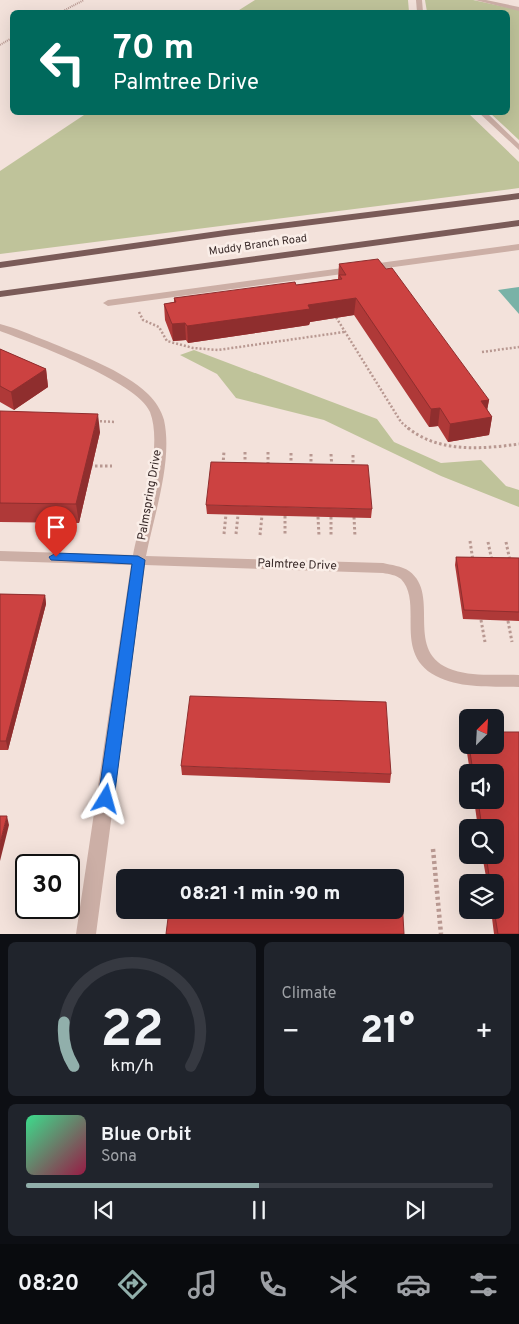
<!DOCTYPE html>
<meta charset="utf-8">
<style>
body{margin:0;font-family:Overpass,sans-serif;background:#20242c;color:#f1f3f6;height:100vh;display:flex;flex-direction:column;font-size:19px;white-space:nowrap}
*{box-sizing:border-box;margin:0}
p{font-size:16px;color:#9ea1a6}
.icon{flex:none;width:28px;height:28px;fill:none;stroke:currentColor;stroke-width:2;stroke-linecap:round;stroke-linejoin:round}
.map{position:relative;height:934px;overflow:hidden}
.side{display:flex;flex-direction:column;gap:8px;padding:8px;background:#0d0f14;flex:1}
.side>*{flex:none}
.hud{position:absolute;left:10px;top:10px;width:500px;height:105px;border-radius:8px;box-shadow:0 5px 20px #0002;background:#00695c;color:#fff;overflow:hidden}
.needle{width:32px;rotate:24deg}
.controls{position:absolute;left:459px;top:709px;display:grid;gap:10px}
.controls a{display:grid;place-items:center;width:45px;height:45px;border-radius:8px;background:#171b24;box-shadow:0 5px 20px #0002;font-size:25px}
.speed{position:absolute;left:15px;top:854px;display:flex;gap:10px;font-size:25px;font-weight:700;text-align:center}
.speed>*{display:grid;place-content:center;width:65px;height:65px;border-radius:50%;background:#171b24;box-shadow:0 5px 20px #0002;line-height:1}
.speed .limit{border:2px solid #111;border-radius:8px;background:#fff;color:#111}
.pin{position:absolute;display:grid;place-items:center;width:42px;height:42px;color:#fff;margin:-51px -21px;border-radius:50% 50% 50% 0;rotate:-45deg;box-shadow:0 0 5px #0007}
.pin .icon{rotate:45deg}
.me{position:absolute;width:55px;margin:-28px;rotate:8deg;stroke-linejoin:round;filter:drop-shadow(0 0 4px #0008)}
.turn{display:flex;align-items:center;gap:18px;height:105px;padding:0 20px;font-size:22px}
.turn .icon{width:65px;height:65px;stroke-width:2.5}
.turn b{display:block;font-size:35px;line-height:42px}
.big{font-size:38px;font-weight:800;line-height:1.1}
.side .card{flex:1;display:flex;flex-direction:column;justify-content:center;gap:8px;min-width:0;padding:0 18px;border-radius:8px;background:#20242c}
.side .dial{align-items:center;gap:0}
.dial svg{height:130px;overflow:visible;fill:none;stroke:#363941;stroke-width:7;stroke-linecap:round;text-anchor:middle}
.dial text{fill:#f1f3f6;stroke:none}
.song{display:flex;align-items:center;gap:15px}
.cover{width:60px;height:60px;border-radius:8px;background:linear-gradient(135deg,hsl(150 70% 55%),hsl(340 70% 35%))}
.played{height:5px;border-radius:2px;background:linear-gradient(90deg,#91afab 50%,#363941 50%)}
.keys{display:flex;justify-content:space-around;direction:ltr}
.heat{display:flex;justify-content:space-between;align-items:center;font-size:28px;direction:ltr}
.side .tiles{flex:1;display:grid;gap:8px;grid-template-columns:1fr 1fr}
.card:last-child{grid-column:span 2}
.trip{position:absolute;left:116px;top:869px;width:288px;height:50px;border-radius:8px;background:#171b24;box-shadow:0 5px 20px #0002;font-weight:800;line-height:50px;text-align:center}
.tabs{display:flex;height:80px;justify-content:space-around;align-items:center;background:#090b0e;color:#9ea1a6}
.tabs .icon{width:35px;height:35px}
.tabs .current{color:#91afab}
.tabs b{font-size:22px;color:#f1f3f6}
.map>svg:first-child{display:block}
.green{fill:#bfc39a}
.water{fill:#79b2a7}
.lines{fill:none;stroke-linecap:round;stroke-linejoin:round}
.path-far3{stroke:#b89891;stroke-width:2;stroke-dasharray:1 1;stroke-linecap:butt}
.path-far2{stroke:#b89891;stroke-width:2.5;stroke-dasharray:2 2;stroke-linecap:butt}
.path-far1{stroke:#b89891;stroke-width:3;stroke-dasharray:2.5 2.5;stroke-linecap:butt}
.path{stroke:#b89891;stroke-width:4.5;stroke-dasharray:3 3;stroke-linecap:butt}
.minor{fill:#ccafa6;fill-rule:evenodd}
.major{fill:#7a5b58;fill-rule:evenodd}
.wall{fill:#af3938}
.shaded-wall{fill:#8f2e2e}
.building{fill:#cc4241;stroke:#8f2e2e}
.route{fill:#1a73e8;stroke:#114b97}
.labels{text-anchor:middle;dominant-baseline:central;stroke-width:5;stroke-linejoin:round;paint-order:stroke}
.far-street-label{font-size:11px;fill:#382928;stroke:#faeee8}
.street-label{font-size:12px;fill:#382928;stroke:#faeee8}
</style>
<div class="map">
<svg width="519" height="934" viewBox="0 0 519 934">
<rect width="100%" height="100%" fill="#f3e2db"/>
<!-- green -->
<path class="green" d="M255 0H408L409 12H236Z
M425 0H473L519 10V140L490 113 508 112V12H427Z
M87 113H468L519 162V188L0 254V171Z
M194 350 377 419 394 442 441 463 481 460 506 486 519 490V507L441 476 324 420 236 398 217 374 180 355Z"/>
<!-- water -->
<path class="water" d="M519 287V314L498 290Z"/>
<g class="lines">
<!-- path-far3 -->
<path class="path-far3" d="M61 12 84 0
M0 45 12 38"/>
<!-- path-far2 -->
<path class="path-far2" d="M139 312 143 320 159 327 167 341 193 348 218 350 344 332
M334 314 401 422 409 429
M482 352 519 347
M96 421 116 422"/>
<!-- path-far1 -->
<path class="path-far1" d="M408 428C439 453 482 449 519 444
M245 452V466
M268 452V467
M291 453V467
M311 454V468
M331 454 332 469
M353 455V467
M223 465 224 451
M90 466H112
M285 516V535
M318 517 319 536
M331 517V536
M354 517 355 537
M224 534 226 514
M236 534 238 515
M260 535 262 515
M470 541 473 561
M488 542 492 561
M506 542 510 561
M481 620 485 642
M508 621 512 642"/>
<!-- path -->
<path class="path" d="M433 849 441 934"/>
<!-- minor -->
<path class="minor" d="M416 0H422L423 12H417Z
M475 0H486L519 7V11Z
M478 112H486L519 144V150Z
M519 244V250L108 306 103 303 108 300Z
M0 324C16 328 31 335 47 341 78 354 123 370 148 394 156 402 161 410 164 420 173 461 154 515 146 556L383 563C391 565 402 566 409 571 442 595 402 653 453 670 474 677 498 674 519 675V687C491 686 461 689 436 676 392 653 424 603 401 579 396 575 389 574 383 573L145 565 96 934H76L131 565 0 561V551L133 555C140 518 164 448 150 412 137 381 32 343 0 331Z"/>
<!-- major -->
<path class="major" d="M519 193V199L225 236 0 268V262L225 230Z
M519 220V226L0 297V291Z"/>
</g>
<!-- wall -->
<path class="wall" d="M339 264 489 400 487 409 492 417 489 435 448 442 438 426 429 427 354 315 310 322 309 325 188 343 186 340 173 341 165 320 164 304 174 302V298L296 285 338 279Z
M0 349 46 369 48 387 14 410 0 402Z
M0 411 100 432 79 523 0 522Z
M206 505 372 509 371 518 207 514Z
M456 557 519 558V621L463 619 455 565Z
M0 594 45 595 46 604 8 750H0Z
M467 731 468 745H495L519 934H494L491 910H495V882H487L482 855H495V828H478L474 800H495V772H470L465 740Z
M181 766 391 774 390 783 182 775Z"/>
<!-- shaded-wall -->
<path class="shaded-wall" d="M356 298 354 315 310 322 309 325 188 343 187 326 308 305Z
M185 323 186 340 173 341 172 324Z
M46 369 48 387 14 410 11 392Z
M489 400 486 417 481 401Z
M440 408 438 426 429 427 431 409Z
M98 414 100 432 79 523 76 504Z
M492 417 489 435 448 442 450 424Z
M45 595 46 604 8 750 6 741Z
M7 816 9 825 0 861V843Z"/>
<!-- building -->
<path class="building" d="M378 259 386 269 392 268 489 400 481 401 492 417 450 424 440 408 431 409 356 298 308 305 310 309 187 326 185 323 172 324 164 304 176 302 174 298 295 282 296 285 342 279 339 275H346L339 264Z
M0 349 46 369 11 392 0 386Z
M0 411 98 414 76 504 0 503Z
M211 462 368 465 372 509 206 505Z
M456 557 519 558V612L464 610Z
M0 594 45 595 6 741H0Z
M190 696 386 702 391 774 181 766Z
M495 732H519V934H498L494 910H495V882H490L486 855H495V828H482L478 800H495V772H473L469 745H495Z
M0 816H7L0 843Z
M173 871 347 878H172Z
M395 879 401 880 404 934H166L169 910H395Z"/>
<!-- route -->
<path class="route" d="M56 553 138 556 145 560 114 799 111 804 106 806 100 804 98 799 132 564 51 560 49 557Z"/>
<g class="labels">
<!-- far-street labels -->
<g class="far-street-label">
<text transform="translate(258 245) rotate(-8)">Muddy Branch Road</text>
</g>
<!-- street labels -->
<g class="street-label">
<text transform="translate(150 495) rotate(-80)">Palmspring Drive</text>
<text transform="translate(297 565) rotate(2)">Palmtree Drive</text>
</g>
</g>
</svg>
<div class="controls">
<a><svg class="needle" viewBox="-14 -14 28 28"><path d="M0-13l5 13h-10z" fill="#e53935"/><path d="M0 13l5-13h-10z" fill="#9ea1a6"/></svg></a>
<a><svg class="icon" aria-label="sound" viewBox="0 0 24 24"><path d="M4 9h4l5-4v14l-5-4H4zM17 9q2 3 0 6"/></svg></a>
<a><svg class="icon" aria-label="search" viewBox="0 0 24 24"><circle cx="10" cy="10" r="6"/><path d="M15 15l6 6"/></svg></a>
<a><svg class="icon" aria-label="layers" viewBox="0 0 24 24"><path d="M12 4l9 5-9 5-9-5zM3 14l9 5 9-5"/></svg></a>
</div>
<div class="speed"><div class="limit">30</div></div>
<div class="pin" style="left:56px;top:557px;background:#d93025"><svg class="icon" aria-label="arrive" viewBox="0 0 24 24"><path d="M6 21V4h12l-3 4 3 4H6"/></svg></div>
<svg class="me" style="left:106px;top:799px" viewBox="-20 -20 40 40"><path d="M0-17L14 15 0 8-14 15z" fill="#1a73e8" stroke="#fff" stroke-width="4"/></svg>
<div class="trip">08:21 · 1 min · 90 m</div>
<div class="hud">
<div class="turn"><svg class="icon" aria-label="left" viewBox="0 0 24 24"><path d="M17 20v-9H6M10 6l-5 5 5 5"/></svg><div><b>70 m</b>Palmtree Drive</div></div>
</div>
</div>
<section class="side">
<div class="tiles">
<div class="card dial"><svg viewBox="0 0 100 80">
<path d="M14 69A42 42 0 1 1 86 69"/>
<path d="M14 69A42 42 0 0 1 8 42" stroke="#91afab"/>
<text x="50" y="56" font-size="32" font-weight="700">22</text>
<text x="50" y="72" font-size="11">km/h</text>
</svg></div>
<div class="card"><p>Climate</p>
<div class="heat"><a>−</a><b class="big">21°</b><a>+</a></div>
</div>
<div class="card">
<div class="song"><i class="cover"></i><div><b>Blue Orbit</b><p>Sona</p></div></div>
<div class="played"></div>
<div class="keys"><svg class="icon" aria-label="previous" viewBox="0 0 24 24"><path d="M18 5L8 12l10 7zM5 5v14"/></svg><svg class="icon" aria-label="pause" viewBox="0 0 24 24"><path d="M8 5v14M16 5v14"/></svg><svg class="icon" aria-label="next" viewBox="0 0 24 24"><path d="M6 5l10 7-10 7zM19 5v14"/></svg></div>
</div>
</div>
</section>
<nav class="tabs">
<b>08:20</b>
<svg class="icon current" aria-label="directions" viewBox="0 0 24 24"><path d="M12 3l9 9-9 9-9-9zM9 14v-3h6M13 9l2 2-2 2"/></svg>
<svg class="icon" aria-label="music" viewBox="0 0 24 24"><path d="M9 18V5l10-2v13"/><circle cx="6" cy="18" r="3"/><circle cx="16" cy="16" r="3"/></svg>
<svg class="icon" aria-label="phone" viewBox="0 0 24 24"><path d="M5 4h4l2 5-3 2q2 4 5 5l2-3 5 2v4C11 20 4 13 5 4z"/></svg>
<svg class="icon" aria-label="climate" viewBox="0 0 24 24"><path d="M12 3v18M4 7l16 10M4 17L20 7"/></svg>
<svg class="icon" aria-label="car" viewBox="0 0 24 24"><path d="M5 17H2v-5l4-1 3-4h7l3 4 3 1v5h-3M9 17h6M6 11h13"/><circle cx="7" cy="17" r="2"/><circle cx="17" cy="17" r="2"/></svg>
<svg class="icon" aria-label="filters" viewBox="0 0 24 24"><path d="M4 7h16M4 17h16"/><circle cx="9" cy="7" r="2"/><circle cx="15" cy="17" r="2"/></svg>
</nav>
